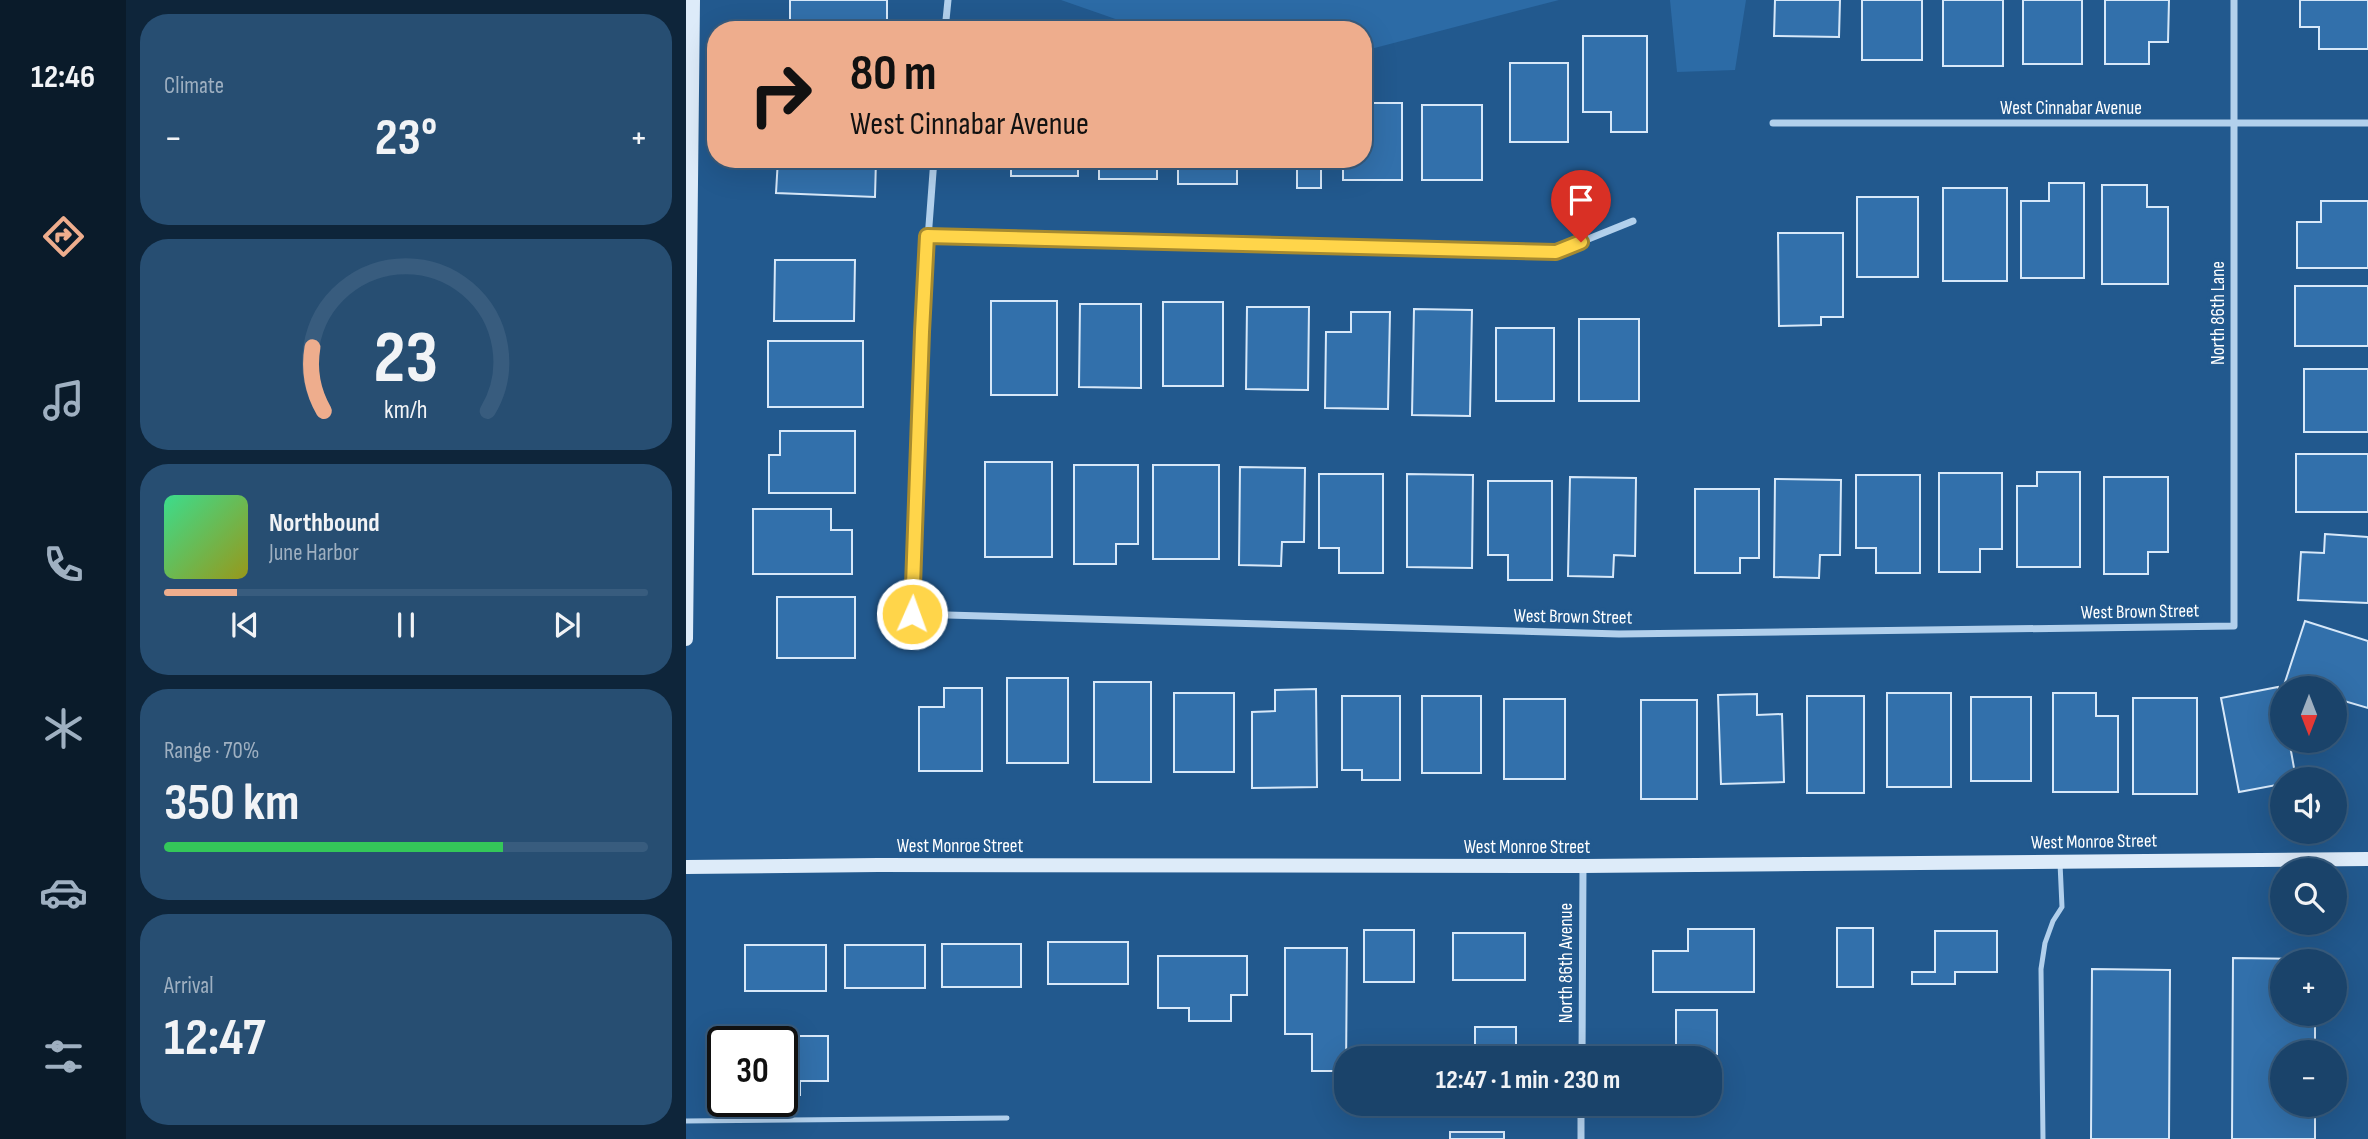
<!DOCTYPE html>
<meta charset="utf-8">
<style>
body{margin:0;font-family:"Sofia Sans Condensed",sans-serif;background:#274e72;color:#f1f3f6;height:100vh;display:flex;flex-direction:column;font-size:26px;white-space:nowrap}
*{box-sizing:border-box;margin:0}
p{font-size:23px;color:#9fb0c1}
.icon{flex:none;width:38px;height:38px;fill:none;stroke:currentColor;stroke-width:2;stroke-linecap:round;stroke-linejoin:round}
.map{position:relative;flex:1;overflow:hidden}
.drawer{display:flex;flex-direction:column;gap:14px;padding:14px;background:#0e253a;width:560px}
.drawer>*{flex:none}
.guide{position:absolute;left:21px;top:21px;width:665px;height:147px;border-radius:28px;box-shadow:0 7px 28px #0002,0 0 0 2px #385c7e;background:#eead8d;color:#111;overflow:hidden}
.needle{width:46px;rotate:180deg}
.tools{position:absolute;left:1584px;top:676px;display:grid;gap:14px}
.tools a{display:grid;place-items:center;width:77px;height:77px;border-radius:50%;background:#1a436a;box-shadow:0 7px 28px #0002,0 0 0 2px #385c7e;font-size:35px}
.speed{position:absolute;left:21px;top:1026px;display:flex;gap:14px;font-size:35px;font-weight:700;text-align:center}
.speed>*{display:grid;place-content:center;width:91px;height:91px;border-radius:50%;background:#1a436a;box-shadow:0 7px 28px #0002,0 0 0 2px #385c7e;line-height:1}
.speed .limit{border:4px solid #111;border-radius:10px;background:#fff;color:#111}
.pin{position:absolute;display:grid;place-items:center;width:60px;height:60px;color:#fff;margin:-72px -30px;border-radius:50% 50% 50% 0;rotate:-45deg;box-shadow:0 0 7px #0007}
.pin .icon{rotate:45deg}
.me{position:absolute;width:77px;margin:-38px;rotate:2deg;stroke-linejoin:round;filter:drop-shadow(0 0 5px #0008)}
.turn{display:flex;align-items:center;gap:24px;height:147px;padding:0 28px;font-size:32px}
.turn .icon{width:91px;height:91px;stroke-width:2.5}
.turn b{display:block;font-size:49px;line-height:60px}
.big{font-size:52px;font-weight:700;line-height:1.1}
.drawer .widget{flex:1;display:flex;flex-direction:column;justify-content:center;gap:10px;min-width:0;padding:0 24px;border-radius:28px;background:#274e72}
.drawer .dial{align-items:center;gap:0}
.dial svg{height:182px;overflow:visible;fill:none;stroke:#385c7e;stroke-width:7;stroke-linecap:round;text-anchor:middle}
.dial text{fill:#f1f3f6;stroke:none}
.song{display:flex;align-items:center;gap:21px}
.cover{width:84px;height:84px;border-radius:10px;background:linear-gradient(135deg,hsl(150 70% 55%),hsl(60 70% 35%))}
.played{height:7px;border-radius:4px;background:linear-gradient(90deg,#eead8d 15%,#385c7e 15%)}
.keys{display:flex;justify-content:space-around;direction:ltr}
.heat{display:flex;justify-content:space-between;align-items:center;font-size:38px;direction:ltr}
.charge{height:10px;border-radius:5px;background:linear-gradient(90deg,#34c759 70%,#385c7e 0)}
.trip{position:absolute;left:648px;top:1046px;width:388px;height:70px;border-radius:28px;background:#1a436a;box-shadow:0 7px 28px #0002,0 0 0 2px #385c7e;font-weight:700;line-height:70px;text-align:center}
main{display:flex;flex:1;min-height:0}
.dock{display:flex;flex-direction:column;width:126px;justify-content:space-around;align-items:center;background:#0a1b2a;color:#9fb0c1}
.dock .icon{width:49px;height:49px}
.dock .current{color:#eead8d}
.dock b{font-size:32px;color:#f1f3f6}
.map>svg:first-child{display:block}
.green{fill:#2c6ba6}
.building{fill:#3270ab;stroke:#d7e8f9;stroke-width:2}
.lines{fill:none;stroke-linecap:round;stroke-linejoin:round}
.lane{stroke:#b2d0ec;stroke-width:5}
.street{stroke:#b2d0ec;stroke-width:7}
.secondary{stroke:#ddebf9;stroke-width:14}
.route-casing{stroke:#a68a30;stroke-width:18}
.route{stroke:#ffd54a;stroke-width:12}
.labels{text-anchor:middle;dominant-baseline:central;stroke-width:7;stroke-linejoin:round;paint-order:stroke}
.street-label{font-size:19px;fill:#fff;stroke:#22598e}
</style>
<main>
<nav class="dock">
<b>12:46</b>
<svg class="icon current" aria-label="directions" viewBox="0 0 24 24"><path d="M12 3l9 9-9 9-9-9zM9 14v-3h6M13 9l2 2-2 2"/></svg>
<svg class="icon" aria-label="music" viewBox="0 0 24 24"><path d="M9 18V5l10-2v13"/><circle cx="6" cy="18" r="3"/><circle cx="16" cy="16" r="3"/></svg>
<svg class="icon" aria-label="phone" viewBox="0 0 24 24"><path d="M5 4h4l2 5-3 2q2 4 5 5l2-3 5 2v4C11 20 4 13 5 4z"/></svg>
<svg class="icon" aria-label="climate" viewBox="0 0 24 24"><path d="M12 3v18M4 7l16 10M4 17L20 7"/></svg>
<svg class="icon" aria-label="car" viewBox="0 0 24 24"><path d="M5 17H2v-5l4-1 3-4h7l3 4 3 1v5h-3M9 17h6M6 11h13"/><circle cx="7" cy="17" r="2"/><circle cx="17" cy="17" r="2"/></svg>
<svg class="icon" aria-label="filters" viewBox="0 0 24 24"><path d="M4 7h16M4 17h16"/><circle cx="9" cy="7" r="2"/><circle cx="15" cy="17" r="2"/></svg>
</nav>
<section class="drawer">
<div class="widget"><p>Climate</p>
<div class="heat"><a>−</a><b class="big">23°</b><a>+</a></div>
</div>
<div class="widget dial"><svg viewBox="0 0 100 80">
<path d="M14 69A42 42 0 1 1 86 69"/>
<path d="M14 69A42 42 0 0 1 9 41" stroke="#eead8d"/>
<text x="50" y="56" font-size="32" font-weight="700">23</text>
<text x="50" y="72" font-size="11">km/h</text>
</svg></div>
<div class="widget">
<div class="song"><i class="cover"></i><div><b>Northbound</b><p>June Harbor</p></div></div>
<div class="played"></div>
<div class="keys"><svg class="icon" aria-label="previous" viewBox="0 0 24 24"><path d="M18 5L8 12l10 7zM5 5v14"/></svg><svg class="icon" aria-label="pause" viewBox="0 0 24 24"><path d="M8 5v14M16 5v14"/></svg><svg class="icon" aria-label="next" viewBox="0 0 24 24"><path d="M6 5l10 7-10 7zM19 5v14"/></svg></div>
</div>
<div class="widget"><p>Range · 70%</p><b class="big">350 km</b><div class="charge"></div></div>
<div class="widget"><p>Arrival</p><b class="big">12:47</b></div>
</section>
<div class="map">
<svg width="1682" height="1139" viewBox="0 0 1682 1139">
<rect width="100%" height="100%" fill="#22598e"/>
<!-- green -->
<path class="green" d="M375 0H873L677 51V30H461Z
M984 0H1060L1049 70 991 72Z"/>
<!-- building -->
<path class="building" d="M104 0H201V30H104Z
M1089 0H1154L1153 37 1088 36Z
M1176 0H1236V60H1176Z
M1257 0H1317V66H1257Z
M1337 0H1396V64H1337Z
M1419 0H1483L1482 42H1463V64H1419Z
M1614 0H1682V49H1633V27H1614Z
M897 36H961V132H925V112H897Z
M824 63H882V142H824Z
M677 103H716V180H657V159H677Z
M736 105H796V180H736Z
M92 159H190L189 197 90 193Z
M325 159H392V176H325Z
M413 159H471V179H413Z
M492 159H551V184H492Z
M571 159H635V188H611V169H571Z
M1363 183H1398V278H1335V201H1363Z
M1416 185H1461V207H1482V284H1416Z
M1257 188H1321V281H1257Z
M1171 197H1232V277H1171Z
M1635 201H1682V268H1611V222H1635Z
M1092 233H1157V317H1135V325L1093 326Z
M89 260H169L168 321H88Z
M1609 286H1682V346H1609Z
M305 301H371V395H305Z
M477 302H537V386H477Z
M394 304H455V388L393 387Z
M561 307H623L622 390 560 389Z
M728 309 786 310 784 416 726 415Z
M665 312H704L702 409 639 408 640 332H665Z
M893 319H953V401H893Z
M810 328H868V401H810Z
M82 341H177V407H82Z
M1618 369H1682V432H1618Z
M94 431H169V493H83V455H94Z
M1610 454H1682V512H1610Z
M299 462H366V557H299Z
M388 465H452V544H430V564H388Z
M467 465H533V559H467Z
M554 467 619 468 618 542H596L595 566 553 565Z
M1351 472H1394V567H1331V486H1351Z
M1253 473H1316V549H1294V572H1253Z
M633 474H697V573H653V548H633Z
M721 474 787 475 786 568 721 567Z
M1170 475H1234V573H1190V548H1170Z
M884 477 950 478 949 556 928 555 927 577 882 576Z
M1418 477H1482V552H1462V574H1418Z
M1089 479 1155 480 1154 555H1134L1133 578 1088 577Z
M802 481H866V580H822V555H802Z
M1009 489H1073V558H1054V573H1009Z
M67 509H145V530H166V574H67Z
M1639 534 1682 537V603L1612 600 1615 552 1638 553Z
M91 597H169V658H91Z
M1619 621 1682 641V708L1648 698V688H1617L1599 682Z
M321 678H382V763H321Z
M408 682H465V782H408Z
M1592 687 1596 705V740H1603L1610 779H1596V784L1553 792 1535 698Z
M258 688H296V771H233V707H258Z
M630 689 631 787 566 788V712L589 711V690Z
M488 693H548V772H488Z
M1201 693H1265V787H1201Z
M1367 693H1410V716H1432V792H1367Z
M1071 694V715L1096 714 1098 782 1035 784 1032 695Z
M656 696H714V780H676V770H656Z
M736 696H795V773H736Z
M1121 696H1178V793H1121Z
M1285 697H1345V781H1285Z
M1447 698H1511V794H1447Z
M818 699H879V779H818Z
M955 700H1011V799H955Z
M1151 928H1187V987H1151Z
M1002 929H1068V992H967V951H1002Z
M678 930H728V982H678Z
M1249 931H1311V972H1269V984H1226V972H1249Z
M767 933H839V980H767Z
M362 942H442V984H362Z
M256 944H335V987H256Z
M59 945H140V991H59Z
M159 945H239V988H159Z
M599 948H661L660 1071H626V1034H599Z
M472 956H561V995H545V1021H503V1008H472Z
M1547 958 1629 959V961H1596V1013H1629V1052H1596V1104H1629V1139H1546Z
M1406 969 1484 970 1483 1139H1405Z
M990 1010H1031V1054H990Z
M789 1027H830V1059H789Z
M74 1036H142V1081H114V1095H96V1041H74Z
M764 1132H818V1139H764Z"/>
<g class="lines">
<!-- lane -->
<path class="lane" d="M0 1121 321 1118
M1357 1139 1355 969 1359 943 1367 921 1376 907 1374 863"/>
<!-- street -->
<path class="street" d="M259 30 262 0
M1087 123H1682
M248 159 235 332 226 614 933 634 1548 626V0
M241 237 870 252 947 221
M896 1059 897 866
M895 1139V1104"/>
<!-- secondary -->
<path class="secondary" d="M0 639 7 0
M0 867 192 865 897 866 1682 859"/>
</g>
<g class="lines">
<!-- route casing -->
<g class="route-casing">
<path id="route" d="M226 614 236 332 241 236 870 252 895 242"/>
</g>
<!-- route -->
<use href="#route" class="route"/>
</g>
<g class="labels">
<!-- street labels -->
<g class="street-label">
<text x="1385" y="108">West Cinnabar Avenue</text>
<text transform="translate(1532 313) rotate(-90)">North 86th Lane</text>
<text transform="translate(1454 612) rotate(-1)">West Brown Street</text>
<text transform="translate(887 617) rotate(1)">West Brown Street</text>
<text transform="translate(1408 842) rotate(-1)">West Monroe Street</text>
<text x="274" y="846">West Monroe Street</text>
<text x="841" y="847">West Monroe Street</text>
<text transform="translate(880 963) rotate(-90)">North 86th Avenue</text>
</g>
</g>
</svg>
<div class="tools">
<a><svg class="needle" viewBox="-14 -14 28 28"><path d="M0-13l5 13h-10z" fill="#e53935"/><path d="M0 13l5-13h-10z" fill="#9fb0c1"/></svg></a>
<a><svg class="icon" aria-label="sound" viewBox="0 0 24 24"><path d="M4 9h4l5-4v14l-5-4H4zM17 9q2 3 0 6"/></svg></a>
<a><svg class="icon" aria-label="search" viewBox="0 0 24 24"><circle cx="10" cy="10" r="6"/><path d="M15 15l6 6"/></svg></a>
<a>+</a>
<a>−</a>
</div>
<div class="speed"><div class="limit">30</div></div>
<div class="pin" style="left:895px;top:242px;background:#d93025"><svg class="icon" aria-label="arrive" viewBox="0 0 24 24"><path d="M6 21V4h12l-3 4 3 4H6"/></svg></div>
<svg class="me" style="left:226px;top:614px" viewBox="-20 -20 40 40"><circle r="17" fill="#ffd54a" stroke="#fff" stroke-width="3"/><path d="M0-11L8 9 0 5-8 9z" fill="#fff"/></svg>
<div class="trip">12:47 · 1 min · 230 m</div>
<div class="guide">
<div class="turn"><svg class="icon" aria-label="right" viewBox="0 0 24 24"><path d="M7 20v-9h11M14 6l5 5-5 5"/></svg><div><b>80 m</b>West Cinnabar Avenue</div></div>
</div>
</div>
</main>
